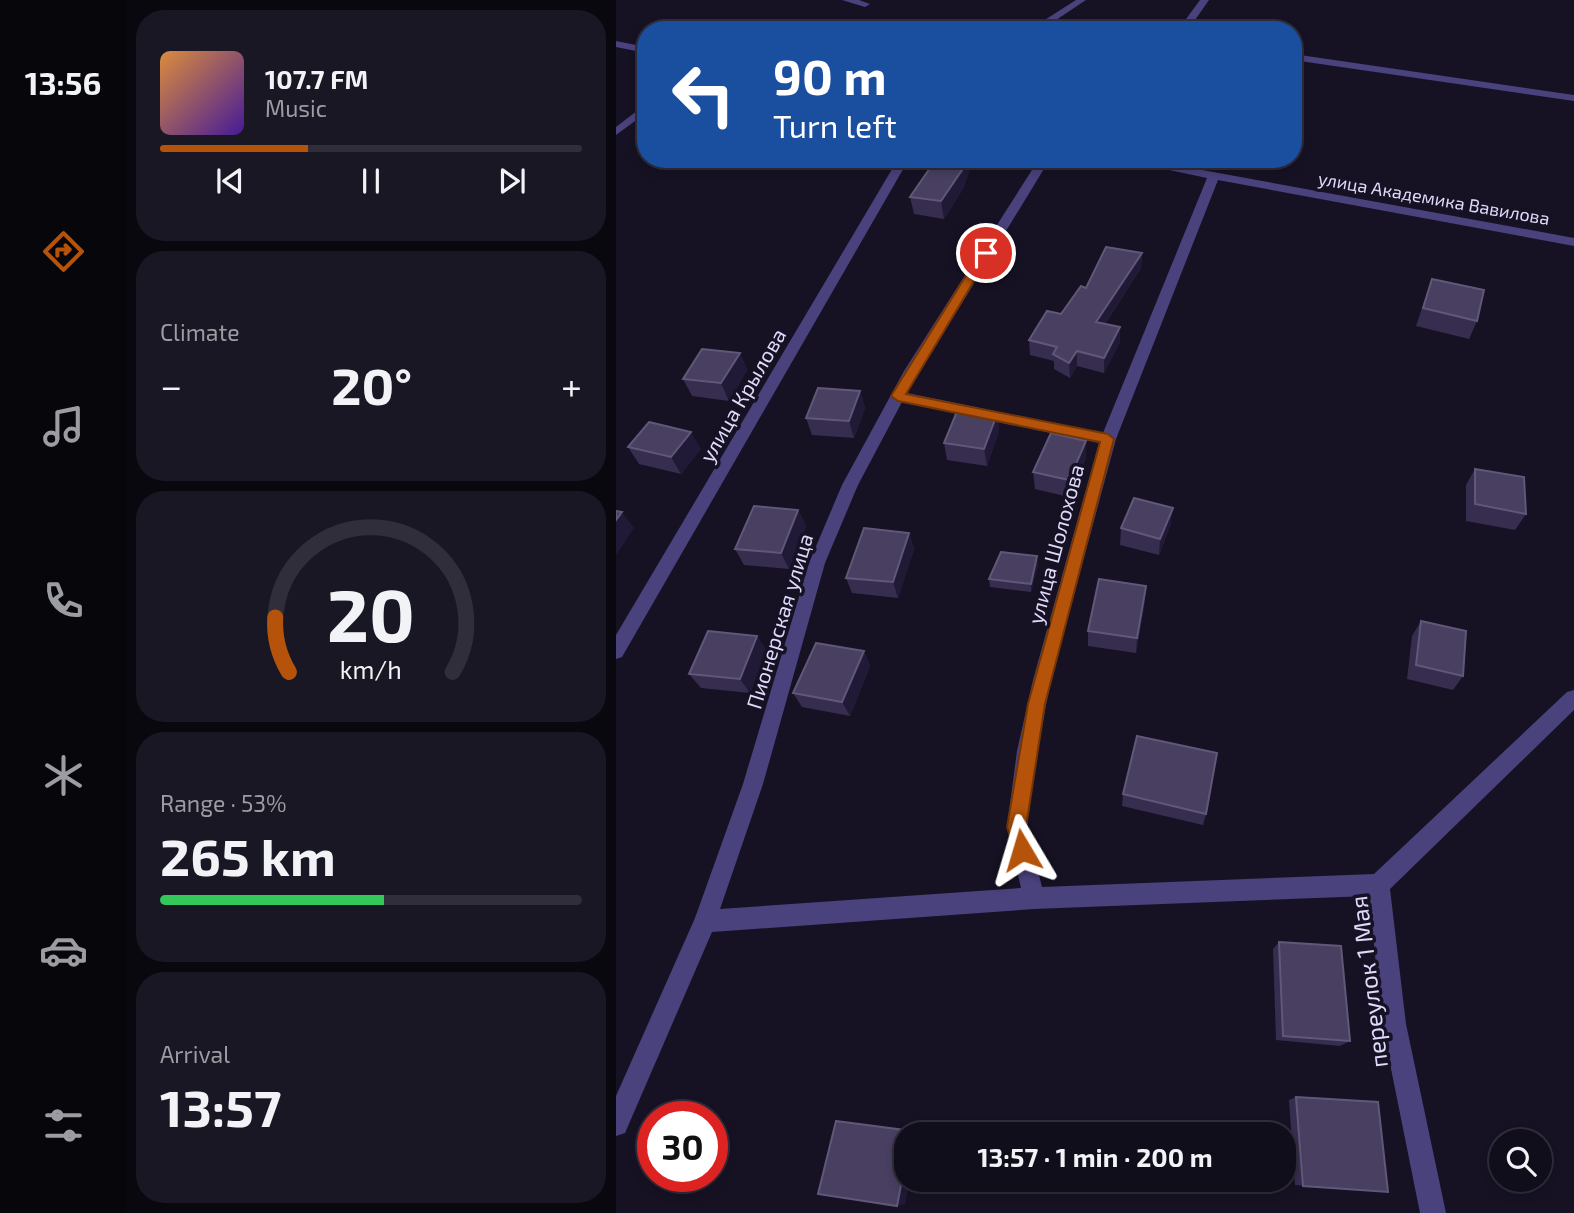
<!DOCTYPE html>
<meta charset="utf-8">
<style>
body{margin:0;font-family:"Exo 2",sans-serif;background:#191724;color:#f1f3f6;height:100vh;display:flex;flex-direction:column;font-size:26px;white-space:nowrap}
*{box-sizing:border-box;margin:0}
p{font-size:23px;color:#9c9ca3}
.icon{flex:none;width:38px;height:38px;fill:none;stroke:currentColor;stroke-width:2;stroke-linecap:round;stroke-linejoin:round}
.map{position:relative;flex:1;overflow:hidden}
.panel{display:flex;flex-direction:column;gap:10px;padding:10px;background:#09080f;width:490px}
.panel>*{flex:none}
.hud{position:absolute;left:21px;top:21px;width:665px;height:147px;border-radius:28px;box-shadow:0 4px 10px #0003,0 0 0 2px #302e3a;background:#1a4fa0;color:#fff;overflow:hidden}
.tools{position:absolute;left:873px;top:1129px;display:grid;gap:14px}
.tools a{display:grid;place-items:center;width:63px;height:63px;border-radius:50%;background:#100e1b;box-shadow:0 4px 10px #0003,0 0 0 2px #302e3a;font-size:35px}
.speed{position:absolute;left:21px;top:1101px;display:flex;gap:14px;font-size:35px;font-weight:700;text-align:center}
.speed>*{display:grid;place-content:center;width:91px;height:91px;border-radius:50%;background:#100e1b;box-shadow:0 4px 10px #0003,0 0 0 2px #302e3a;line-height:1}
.speed .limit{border:10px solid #d22;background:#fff;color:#111}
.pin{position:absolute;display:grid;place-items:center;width:60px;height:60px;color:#fff;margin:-30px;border:4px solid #fff;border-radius:50%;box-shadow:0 2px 7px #0007}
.me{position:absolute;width:77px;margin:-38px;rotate:353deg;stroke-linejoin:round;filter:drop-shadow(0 0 5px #0008)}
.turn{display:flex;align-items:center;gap:24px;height:147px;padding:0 21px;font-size:32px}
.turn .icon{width:91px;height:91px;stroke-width:2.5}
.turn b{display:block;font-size:49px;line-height:60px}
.big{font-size:52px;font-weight:700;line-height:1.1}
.panel .tile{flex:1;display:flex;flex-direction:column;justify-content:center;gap:10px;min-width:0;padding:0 24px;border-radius:28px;background:#191724}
.panel .dial{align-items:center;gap:0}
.dial svg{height:182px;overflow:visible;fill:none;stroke:#302e3a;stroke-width:7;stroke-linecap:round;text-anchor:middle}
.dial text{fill:#f1f3f6;stroke:none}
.song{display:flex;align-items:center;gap:21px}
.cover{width:84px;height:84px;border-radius:10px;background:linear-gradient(135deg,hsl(30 70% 55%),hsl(260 70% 35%))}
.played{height:7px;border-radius:4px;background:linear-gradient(90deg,#b45309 35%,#302e3a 35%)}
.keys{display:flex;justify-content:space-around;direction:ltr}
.heat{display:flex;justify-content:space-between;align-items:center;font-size:38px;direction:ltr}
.charge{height:10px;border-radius:5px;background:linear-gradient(90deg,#34c759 53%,#302e3a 0)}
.trip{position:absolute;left:278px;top:1122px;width:402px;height:70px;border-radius:28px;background:#100e1b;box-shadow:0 4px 10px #0003,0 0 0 2px #302e3a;font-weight:700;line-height:70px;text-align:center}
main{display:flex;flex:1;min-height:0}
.tabs{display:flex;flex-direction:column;width:126px;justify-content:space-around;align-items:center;background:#06060b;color:#9c9ca3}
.tabs .icon{width:49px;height:49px}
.tabs .active{color:#b45309}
.tabs b{font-size:32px;color:#f1f3f6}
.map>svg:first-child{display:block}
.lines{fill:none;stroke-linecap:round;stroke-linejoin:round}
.minor{fill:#49427d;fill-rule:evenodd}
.wall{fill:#362d4f}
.shaded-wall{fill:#211a36}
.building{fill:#483f61;stroke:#605879;stroke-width:2}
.route{fill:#b45309;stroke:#753606;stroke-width:2}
.labels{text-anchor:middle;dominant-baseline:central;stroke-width:7;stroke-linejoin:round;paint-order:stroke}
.far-street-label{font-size:18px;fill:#dfd9fa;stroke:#161224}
.street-label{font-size:21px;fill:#dfd9fa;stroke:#161224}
.near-street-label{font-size:24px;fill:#dfd9fa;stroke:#161224}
</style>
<main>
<nav class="tabs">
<b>13:56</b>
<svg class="icon active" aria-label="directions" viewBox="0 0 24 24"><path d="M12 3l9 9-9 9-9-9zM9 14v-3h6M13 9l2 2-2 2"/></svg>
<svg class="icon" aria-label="music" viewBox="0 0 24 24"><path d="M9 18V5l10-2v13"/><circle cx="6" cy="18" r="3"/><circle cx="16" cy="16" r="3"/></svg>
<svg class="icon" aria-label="phone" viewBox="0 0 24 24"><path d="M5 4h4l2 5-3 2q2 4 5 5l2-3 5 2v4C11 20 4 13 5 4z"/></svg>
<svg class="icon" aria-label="climate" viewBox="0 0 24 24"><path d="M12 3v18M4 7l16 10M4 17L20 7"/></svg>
<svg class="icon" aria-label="car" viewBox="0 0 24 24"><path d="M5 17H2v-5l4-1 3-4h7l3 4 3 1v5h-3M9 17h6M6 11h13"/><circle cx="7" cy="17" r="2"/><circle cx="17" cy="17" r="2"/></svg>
<svg class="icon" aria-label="filters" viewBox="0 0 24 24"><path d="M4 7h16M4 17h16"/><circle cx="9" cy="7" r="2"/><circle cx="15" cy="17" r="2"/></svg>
</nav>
<section class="panel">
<div class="tile">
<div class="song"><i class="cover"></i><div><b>107.7 FM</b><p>Music</p></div></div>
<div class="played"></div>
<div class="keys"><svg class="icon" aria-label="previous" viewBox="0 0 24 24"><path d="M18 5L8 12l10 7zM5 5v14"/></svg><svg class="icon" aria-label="pause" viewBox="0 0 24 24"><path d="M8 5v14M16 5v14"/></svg><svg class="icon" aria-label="next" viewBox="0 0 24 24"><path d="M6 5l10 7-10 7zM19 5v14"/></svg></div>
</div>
<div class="tile"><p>Climate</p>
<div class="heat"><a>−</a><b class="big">20°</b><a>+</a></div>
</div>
<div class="tile dial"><svg viewBox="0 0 100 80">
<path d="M14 69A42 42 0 1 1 86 69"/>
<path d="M14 69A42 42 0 0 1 8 45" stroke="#b45309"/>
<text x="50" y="56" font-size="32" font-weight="700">20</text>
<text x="50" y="72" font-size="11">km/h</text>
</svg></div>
<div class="tile"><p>Range · 53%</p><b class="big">265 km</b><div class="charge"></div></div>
<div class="tile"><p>Arrival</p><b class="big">13:57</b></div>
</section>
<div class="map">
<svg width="958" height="1213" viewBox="0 0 958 1213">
<rect width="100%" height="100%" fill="#161224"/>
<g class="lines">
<!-- minor -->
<path class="minor" d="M226 0H243L254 4 249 7Z
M460 0H470L425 30H413Z
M584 0H593L572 30H562Z
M0 41 30 47V53L0 47Z
M677 54 958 95V101L677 60Z
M30 104V113L0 135V127Z
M282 159H293L6 657 0 659V635Z
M423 159H434L291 393 487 433 591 178 501 159H526L958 238V246L602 180 500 439 435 680 421 751 411 827 426 887 758 874 951 692 958 690V710L774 889 790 1024 830 1213H804L766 1024 753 896 418 909 96 932 9 1133 0 1136V1096L79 918 127 784 193 563 226 485 288 371ZM286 402 483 443 417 680 401 751 391 827 405 888 104 909 147 784 209 563 242 485Z"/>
</g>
<!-- wall -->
<path class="wall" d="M348 187 328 219 298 214 294 197Z
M526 253 525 268 489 324 504 342 488 373 461 366 454 378 438 369V361L414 355 413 340 445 314 470 288Z
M816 279 861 321 853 339 800 326Z
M124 353 131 370 113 401 76 396 67 379Z
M244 391 249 408 238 438 196 435 190 418Z
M381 414 383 431 371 466 331 460 328 443Z
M12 447 85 449 65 474 23 464Z
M470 458 453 497 419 489 417 472Z
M859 469 910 514 899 530 850 521V485Z
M182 510 190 526 173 569 128 565 119 549Z
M555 524 543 555 504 545 505 528Z
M293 533 298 549 282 598 236 593 230 578Z
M422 564 415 592 374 587 373 579Z
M529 601 520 653 472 646V631Z
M805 621 847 676 837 690 791 679 796 636Z
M141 636 150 650 134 693 85 688 73 674Z
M248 651 254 666 234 716 186 707 177 693Z
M507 794 590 814 587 825 506 806Z
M663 942 734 1041 724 1046 660 1040 657 949Z
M680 1097 772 1192 679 1185 673 1100Z"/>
<!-- shaded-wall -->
<path class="shaded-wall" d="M349 159H358L348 187 328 219 325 201Z
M526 253 525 268 480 337V322Z
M504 327V342L488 373V358Z
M461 351V366L454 378 453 363Z
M124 353 131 370 113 401 105 383Z
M244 391 249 408 238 438 233 421Z
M381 414 383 431 371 466 368 449Z
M75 432 85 449 65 474 55 457Z
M470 441V458L453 497V480Z
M557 508 555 524 543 555 544 539Z
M182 510 190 526 173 569 165 553Z
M6 512 18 528 0 555V520Z
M293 533 298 549 282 598 277 582Z
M421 556 422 564 415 592V584Z
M530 586 529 601 520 653 521 638Z
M141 636 150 650 134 693 124 679Z
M248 651 254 666 234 716 226 702Z
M290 1159V1180H294L289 1204 281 1206Z"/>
<!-- building -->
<path class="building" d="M317 159H349L346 170 325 201 294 197 314 168Z
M490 247 526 253 480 322 504 327 488 358 461 351 453 363 437 354 441 347 413 340 431 311 445 314 465 286 470 288Z
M816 279 868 290 861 321 807 308Z
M86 349 124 353 105 383 67 379Z
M202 388 244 391 233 421 190 418Z
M342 409 381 414 368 449 328 443Z
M33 422 75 432 55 457 12 447Z
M435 433 470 441 453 480 417 472Z
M859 469 908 477 910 514 859 504Z
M518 498 557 508 544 539 505 528Z
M138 506 182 510 165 553 119 549Z
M0 511 6 512 0 520Z
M248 528 293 533 277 582 230 578Z
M385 552 421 556 415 584 373 579Z
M483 579 530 586 521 638 472 631Z
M805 621 850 631 847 676 800 665Z
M92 631 141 636 124 679 73 674Z
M200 643 248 651 226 702 177 693Z
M521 736 601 753 590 814 507 794Z
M663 942 725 946 734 1041 667 1036Z
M680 1097 762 1102 772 1192 687 1186Z
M220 1121 296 1131V1134H290V1159L281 1206 202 1194Z"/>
<!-- route -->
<path class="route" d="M370 250 375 253 290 394 492 434 498 439 429 704 410 827 416 850 413 857 406 860 400 857 391 827 412 704 484 442 282 401 275 396 364 253Z"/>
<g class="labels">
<!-- far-street labels -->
<g class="far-street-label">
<text transform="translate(818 198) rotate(10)">улица Академика Вавилова</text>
</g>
<!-- street labels -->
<g class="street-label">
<text transform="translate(126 395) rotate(-60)">улица Крылова</text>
<text transform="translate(439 544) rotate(-75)">улица Шолохова</text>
<text transform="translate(163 621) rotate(-73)">Пионерская улица</text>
</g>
<!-- near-street labels -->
<g class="near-street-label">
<text transform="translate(752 982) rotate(-97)">переулок 1 Мая</text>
</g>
</g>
</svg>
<div class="tools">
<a><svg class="icon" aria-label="search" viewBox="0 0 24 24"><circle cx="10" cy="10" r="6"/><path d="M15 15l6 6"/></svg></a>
</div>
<div class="speed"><div class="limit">30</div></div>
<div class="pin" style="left:370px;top:253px;background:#d93025"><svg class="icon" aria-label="arrive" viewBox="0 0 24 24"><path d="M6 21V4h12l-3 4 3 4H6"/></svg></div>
<svg class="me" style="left:406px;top:850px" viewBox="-20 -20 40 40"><path d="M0-17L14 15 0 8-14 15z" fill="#b45309" stroke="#fff" stroke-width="4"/></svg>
<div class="trip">13:57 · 1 min · 200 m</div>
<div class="hud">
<div class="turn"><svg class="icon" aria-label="left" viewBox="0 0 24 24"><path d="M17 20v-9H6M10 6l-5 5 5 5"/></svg><div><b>90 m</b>Turn left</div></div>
</div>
</div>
</main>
